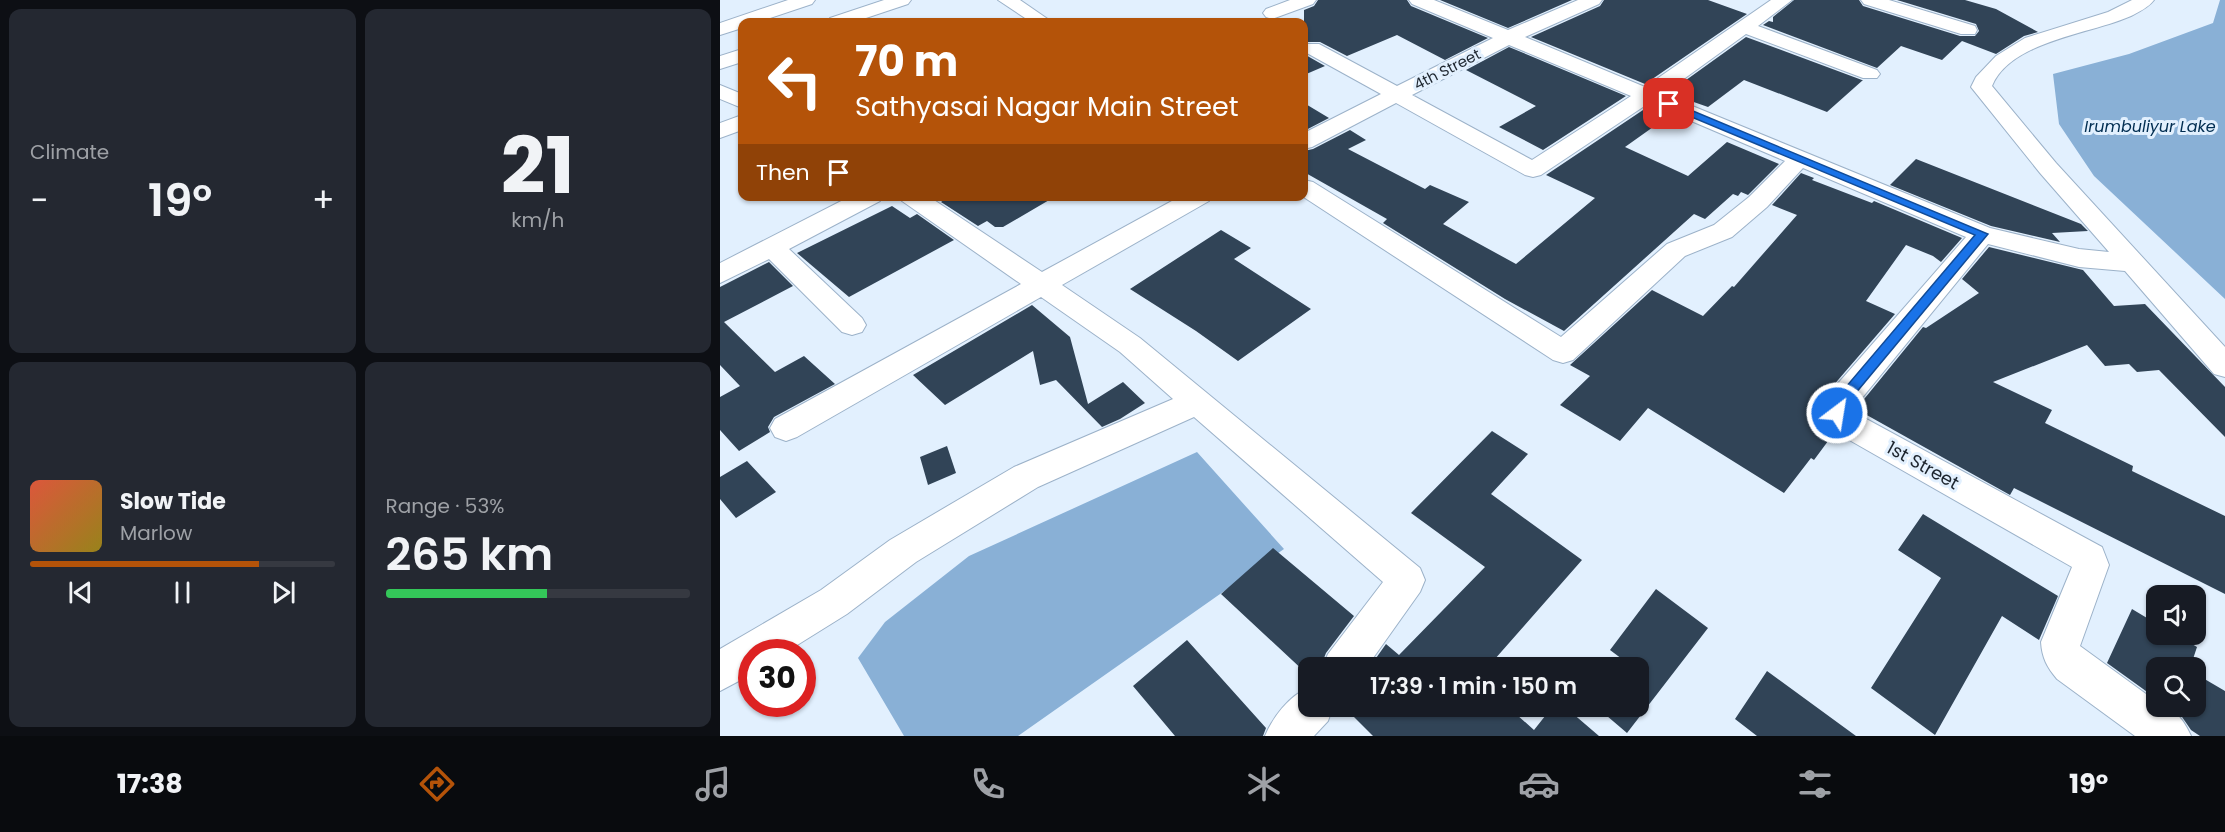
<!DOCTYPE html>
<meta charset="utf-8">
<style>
body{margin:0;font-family:Poppins,sans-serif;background:#242831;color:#f1f3f6;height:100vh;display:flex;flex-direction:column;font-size:22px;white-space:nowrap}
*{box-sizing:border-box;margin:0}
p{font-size:20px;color:#9ea1a6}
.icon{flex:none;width:33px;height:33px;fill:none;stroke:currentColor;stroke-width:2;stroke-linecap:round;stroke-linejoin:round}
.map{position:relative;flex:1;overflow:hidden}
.details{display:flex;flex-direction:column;gap:9px;padding:9px;background:#0d0f14;width:720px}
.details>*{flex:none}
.banner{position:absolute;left:18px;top:18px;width:570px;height:183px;border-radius:12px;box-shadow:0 2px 4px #0004;background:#b45309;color:#fff;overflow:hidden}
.fabs{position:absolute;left:1426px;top:585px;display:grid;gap:12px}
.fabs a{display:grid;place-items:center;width:60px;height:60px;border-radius:12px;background:#171b24;box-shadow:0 2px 4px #0004;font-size:30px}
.speed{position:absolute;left:18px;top:639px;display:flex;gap:12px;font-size:30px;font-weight:700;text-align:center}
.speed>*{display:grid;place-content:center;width:78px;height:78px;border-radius:50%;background:#171b24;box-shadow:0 2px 4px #0004;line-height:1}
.speed .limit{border:9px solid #d22;background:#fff;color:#111}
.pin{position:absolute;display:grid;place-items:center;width:51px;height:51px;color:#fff;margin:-26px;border-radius:12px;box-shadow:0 3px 9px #0006}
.me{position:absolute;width:66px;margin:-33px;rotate:31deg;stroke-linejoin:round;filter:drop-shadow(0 0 4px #0008)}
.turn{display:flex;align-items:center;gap:21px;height:126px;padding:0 18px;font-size:27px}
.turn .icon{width:78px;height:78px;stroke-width:2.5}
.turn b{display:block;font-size:42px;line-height:51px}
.then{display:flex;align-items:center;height:57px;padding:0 18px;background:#0003;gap:12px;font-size:22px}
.big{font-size:45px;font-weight:600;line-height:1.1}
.details .widget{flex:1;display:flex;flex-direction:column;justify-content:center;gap:9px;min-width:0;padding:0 21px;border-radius:12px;background:#242831}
.details .dial{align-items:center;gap:0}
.dial b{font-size:78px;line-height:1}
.song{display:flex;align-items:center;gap:18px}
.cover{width:72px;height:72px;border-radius:9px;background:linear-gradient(135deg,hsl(10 70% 55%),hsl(50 70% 35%))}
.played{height:6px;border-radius:3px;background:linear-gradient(90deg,#b45309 75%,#363941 75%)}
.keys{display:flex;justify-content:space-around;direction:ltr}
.heat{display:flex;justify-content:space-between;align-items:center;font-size:33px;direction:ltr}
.charge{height:9px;border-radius:4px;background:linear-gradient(90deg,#34c759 53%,#363941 0)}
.details .tiles{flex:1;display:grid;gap:9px;grid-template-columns:repeat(2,1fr)}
.trip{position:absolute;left:578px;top:657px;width:351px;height:60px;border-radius:12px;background:#171b24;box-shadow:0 2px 4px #0004;font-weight:600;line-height:60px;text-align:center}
.dock{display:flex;height:96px;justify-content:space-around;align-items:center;background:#090b0e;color:#9ea1a6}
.dock .icon{width:42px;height:42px}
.dock .selected{color:#b45309}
.dock b{font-size:27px;color:#f1f3f6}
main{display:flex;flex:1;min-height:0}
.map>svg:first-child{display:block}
.water{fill:#89b0d6}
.building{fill:#314457}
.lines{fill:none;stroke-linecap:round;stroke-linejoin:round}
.minor-casing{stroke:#9cb2c9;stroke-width:2}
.minor{fill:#fff;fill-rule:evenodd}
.route{fill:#1a73e8;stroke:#114b97;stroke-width:1.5}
.labels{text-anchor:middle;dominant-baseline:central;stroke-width:6;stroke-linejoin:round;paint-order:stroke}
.far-street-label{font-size:15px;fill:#1d252e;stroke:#e2f0fe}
.far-water-label{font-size:16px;font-style:italic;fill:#002d51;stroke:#e2f0fe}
.street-label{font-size:18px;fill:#1d252e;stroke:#e2f0fe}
</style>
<main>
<section class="details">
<div class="tiles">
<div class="widget"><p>Climate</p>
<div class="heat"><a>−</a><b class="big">19°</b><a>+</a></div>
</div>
<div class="widget dial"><b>21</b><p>km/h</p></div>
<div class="widget">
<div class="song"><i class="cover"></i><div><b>Slow Tide</b><p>Marlow</p></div></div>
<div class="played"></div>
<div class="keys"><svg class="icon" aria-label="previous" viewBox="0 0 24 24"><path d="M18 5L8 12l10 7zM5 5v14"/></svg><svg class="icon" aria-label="pause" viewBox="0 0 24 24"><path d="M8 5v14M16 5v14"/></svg><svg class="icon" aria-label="next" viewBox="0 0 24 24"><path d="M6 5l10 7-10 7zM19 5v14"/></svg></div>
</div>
<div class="widget"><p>Range · 53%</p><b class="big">265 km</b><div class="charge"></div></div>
</div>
</section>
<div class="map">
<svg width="1505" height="736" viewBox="0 0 1505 736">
<rect width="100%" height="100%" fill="#e2f0fe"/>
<!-- water -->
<path class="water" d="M1500 0H1505V299L1374 176 1339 124 1333 74 1409 54 1493 23Z
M477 452 564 549 298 736H184L138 658 165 622 249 556Z"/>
<!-- building -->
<path class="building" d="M598 0H687L691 6 768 38 725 60 677 35 627 56 600 42H584V10L594 6Z
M720 0H852L788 28Z
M884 0H988L1027 14 925 84 811 37 880 6Z
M1074 0H1139L1143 6 1240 36H1255L1259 31 1256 24 1177 0H1245L1276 9 1318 32 1304 36 1276 54 1242 41 1222 60 1181 46 1157 68 1043 25 1049 21 1053 22V17Z
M1026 37 1142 80H1143L1107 112 1024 80 988 107 948 93Z
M789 47 906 96 823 150 779 127 816 106 746 70Z
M584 53V54L605 66 584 75Z
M584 103 609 118 584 131Z
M929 106 950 115 905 147 968 176 1007 142 1059 164 1028 195 1021 192 1018 196 1013 194 985 219 974 214 844 331 785 299 663 223 667 219 584 172V151L593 149 630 130 646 140 628 149 705 189 710 185 749 202 723 224 796 264 875 198 826 175Z
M1196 159 1361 224 1368 231 1332 233 1340 242 1271 226 1170 185Z
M1081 173 1094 178 1092 180 1152 203 1154 201 1242 238 1221 262 1213 256 1186 245 1146 301 1175 314 1112 387 1101 403 1099 414 1114 433 1094 460 1091 458 1064 493 928 408 900 441 840 405 870 376 850 365 932 290 983 316 1012 286 1014 287 1077 215 1052 205Z
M229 196H336L283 227H275L267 221 258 226 221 202Z
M172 206 190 218 197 214 234 240 129 297 77 253Z
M501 230 531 248 514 259 591 309 518 361 476 331 410 289Z
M1269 247 1363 270 1394 306 1425 304 1505 387V437L1439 370 1417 372 1409 364 1385 366 1367 345 1273 382 1332 410 1325 423 1413 466 1412 471 1505 516V594L1294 488 1290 495 1136 409 1203 327 1206 328 1259 293 1242 279Z
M49 262 73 286 4 322 55 372 84 356 115 384 54 417 48 427 50 432 19 451 0 430V397L20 386 0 365V287Z
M312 305 350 337 368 404 403 382 425 403 400 419 382 427 336 380 320 385 313 351 225 405 193 375Z
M772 431 808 454 771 494 862 560 767 668H649L666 644 679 655 765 567 691 513Z
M227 446 236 473 208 485 200 457Z
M27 461 56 492 16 518 0 499V477Z
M1203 514 1338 596 1319 640 1282 616 1215 735 1151 688 1221 578 1178 550Z
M553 548 634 616 606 653 600 668H588L587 674 501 594Z
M936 589 988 628 907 733 880 710 883 706H918V668H914L890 650Z
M1412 609 1437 624V634H1455L1477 647 1470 668H1437V699L1387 663Z
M467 640 546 728 543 736H455L413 686Z
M1047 671 1136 736H1037L1015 719Z
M1476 674 1505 691V736H1480L1471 730 1460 714 1449 706H1476Z
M623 706H787L814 730 833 706H844L879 736H653Z"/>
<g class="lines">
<!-- minor casing -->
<g class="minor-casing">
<path id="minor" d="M68 0H95L92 4 38 22H22V28L0 35V23Z
M164 0H191L188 4 134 22H108L110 18Z
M278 0H300L332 22H311Z
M570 0H596L593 4 552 19 546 17 543 13 546 9Z
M689 0H714L788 30 858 0H882L879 4 805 37 925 87 1051 0H1072L1038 26 1157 70 1160 74 1157 78H1143L1026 34 943 94 1270 228 1359 249 1389 252 1320 173 1251 87 1256 77 1276 56 1305 38 1388 12 1412 0H1434C1429 7 1419 12 1411 16 1371 34 1290 41 1272 86L1336 163 1505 347V377L1494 374 1405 271 1359 267 1268 244 1133 409 1139 415 1382 547 1389 565 1360 646 1437 702V706C1454 706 1465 722 1471 736H1415L1337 679C1327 667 1322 658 1321 642L1352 567 1117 433 1101 413 1103 404 1114 388 1246 237 1083 168 1047 207 1012 237 965 256 853 360 843 363 833 360 582 196 584 180 593 182 841 337 947 244 994 225 1029 197 1065 161 929 103 821 175 813 177 805 175 676 103 592 147 584 149V133L661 94 585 52V44H599L677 86 773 38 692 4ZM789 45 911 96 812 160 692 95Z
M1141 0H1169L1255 26 1257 30 1255 34H1241L1144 4Z
M22 49V62L0 69V56Z
M0 85 22 94V108L0 99Z
M22 115V130L0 138V123Z
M131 196H163L160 201 69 249 142 318 146 325 142 332 132 335 122 332 49 259 0 283V263Z
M179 196H208L322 272 461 196H492L489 201 342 285 420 338 700 568 705 580 700 592 646 668H602L608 654 663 582 474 417 318 487 196 562 127 614 66 652H32V674L0 691V649L101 590 170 540 294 467 453 399 400 352 321 297 77 437 66 441 55 437 50 428 55 419 301 284 182 201Z
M588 688V706H613L608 721 594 736H545C553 717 569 696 588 688Z"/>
</g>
<!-- minor -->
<use href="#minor" class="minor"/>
</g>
<!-- route -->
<path class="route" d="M949 101 1268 234 1130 400 1122 417H1112L1110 413 1114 401 1255 235 945 106 944 104Z"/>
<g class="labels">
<!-- far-street labels -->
<g class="far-street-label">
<text transform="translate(727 69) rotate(-27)">4th Street</text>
</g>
<!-- far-water labels -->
<g class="far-water-label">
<text x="1430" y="126">Irumbuliyur Lake</text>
</g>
<!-- street labels -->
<g class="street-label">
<text transform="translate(1203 465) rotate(29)">1st Street</text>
</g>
</g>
</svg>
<div class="fabs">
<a><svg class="icon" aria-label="sound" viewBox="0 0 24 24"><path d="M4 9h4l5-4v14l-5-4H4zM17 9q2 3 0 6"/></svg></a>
<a><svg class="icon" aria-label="search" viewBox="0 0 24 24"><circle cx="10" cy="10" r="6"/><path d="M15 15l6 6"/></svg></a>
</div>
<div class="speed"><div class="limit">30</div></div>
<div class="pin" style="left:949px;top:104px;background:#d93025"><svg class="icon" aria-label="arrive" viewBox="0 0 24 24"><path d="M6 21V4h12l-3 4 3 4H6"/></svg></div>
<svg class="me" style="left:1117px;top:413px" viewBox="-20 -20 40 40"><circle r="17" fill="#1a73e8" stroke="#fff" stroke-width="3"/><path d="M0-11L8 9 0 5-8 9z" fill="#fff"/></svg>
<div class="trip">17:39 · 1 min · 150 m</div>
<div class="banner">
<div class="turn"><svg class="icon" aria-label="left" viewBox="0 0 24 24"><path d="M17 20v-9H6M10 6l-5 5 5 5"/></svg><div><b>70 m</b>Sathyasai Nagar Main Street</div></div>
<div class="then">Then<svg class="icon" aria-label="arrive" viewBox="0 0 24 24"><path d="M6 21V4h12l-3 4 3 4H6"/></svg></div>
</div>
</div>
</main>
<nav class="dock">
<b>17:38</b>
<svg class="icon selected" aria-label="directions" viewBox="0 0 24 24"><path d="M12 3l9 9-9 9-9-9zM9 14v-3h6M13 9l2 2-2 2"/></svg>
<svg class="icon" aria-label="music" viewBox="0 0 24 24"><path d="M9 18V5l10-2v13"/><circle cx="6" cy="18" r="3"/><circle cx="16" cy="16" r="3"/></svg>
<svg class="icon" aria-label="phone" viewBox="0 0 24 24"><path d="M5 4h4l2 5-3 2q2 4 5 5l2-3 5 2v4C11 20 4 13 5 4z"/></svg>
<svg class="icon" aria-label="climate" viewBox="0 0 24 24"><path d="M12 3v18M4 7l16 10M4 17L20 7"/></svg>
<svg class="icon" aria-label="car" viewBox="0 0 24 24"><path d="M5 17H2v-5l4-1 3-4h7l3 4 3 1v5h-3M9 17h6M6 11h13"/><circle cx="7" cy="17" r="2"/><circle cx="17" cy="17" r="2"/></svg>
<svg class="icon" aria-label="filters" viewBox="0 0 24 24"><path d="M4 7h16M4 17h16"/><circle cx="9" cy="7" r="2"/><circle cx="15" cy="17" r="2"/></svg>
<b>19°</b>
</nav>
